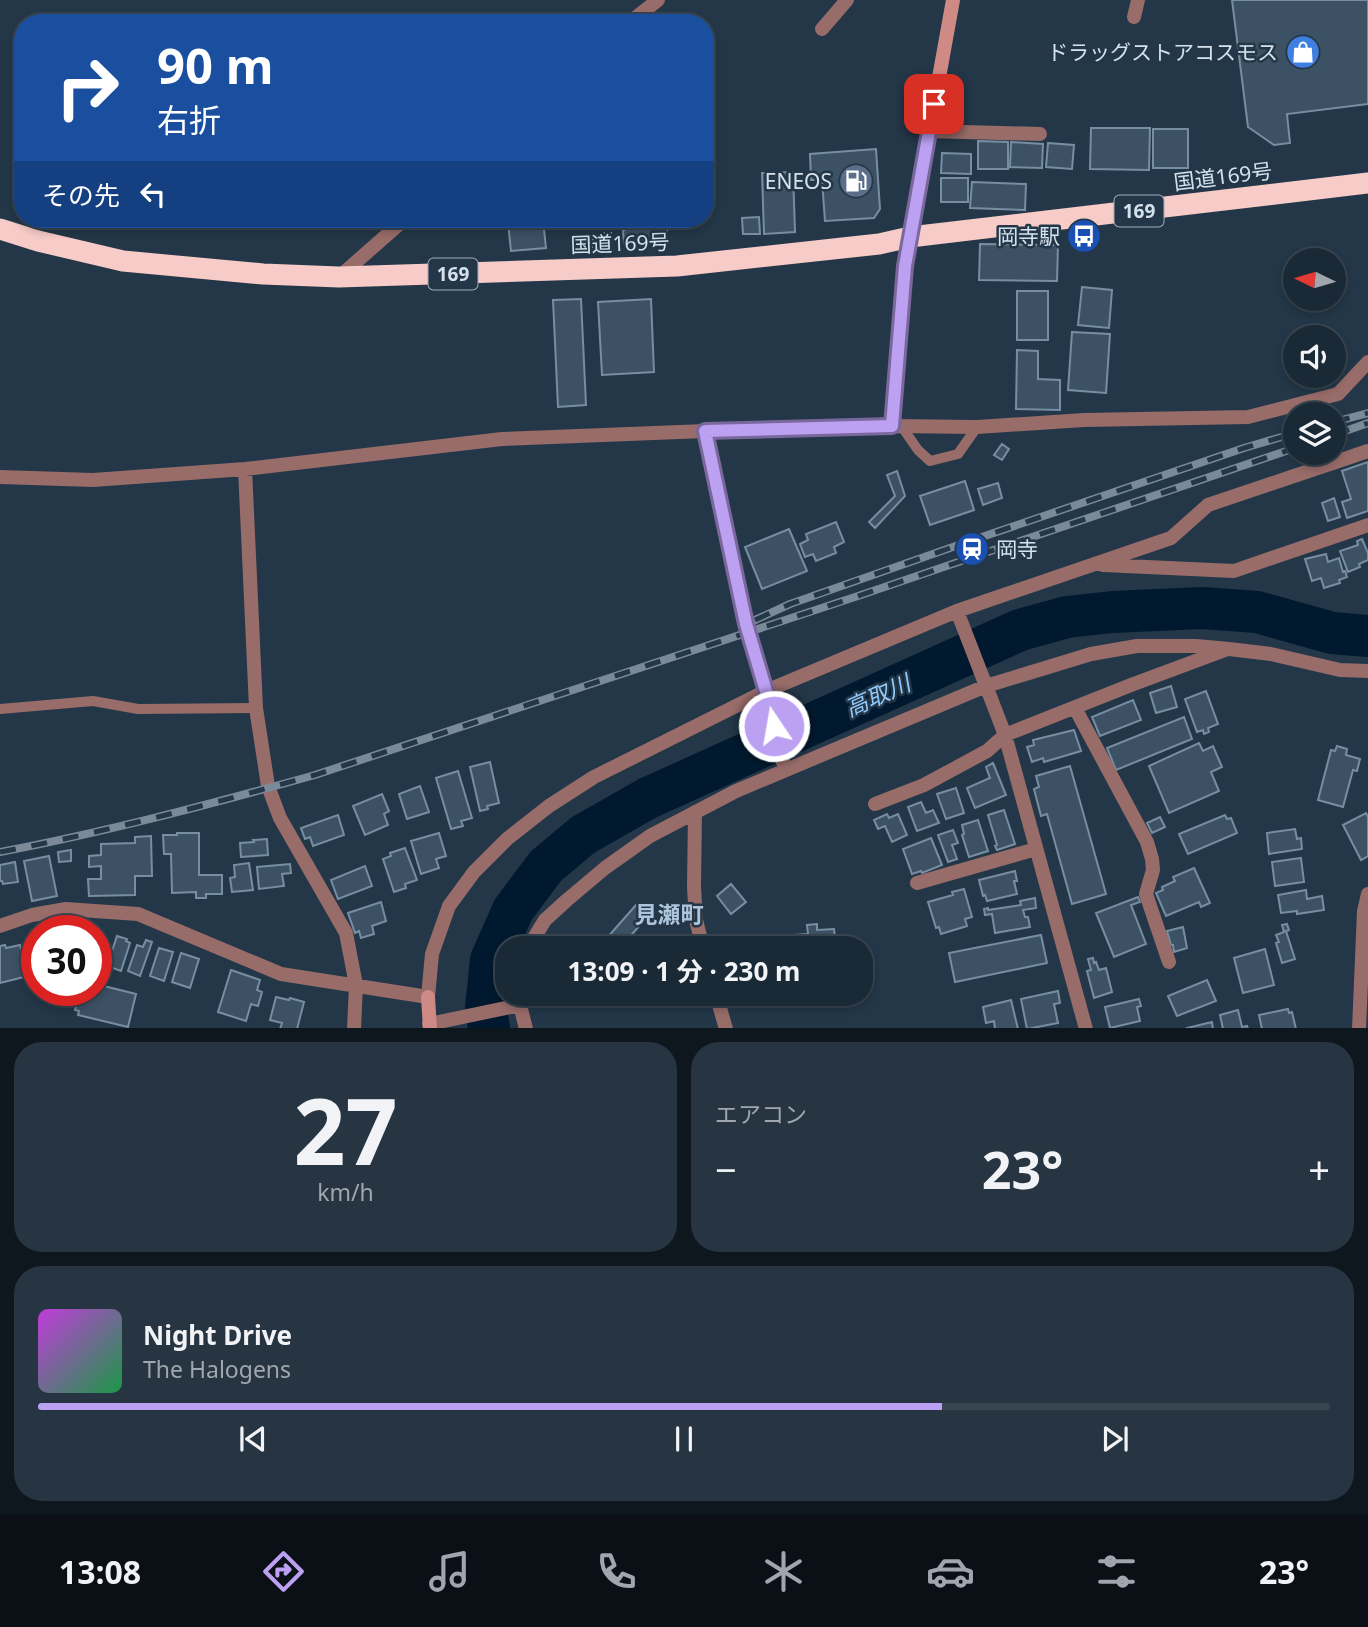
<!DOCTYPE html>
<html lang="ja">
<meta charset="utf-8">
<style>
body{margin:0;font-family:"Noto Sans","Noto Sans JP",sans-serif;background:#273542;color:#f1f3f6;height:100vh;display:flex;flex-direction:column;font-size:26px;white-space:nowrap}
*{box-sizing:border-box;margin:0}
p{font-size:23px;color:#9fa6ad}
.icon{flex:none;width:38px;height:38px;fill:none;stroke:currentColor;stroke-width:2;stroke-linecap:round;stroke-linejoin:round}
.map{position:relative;height:1028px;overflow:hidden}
.side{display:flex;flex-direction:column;gap:14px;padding:14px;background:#0e171e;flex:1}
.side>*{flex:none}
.top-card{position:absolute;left:14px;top:14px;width:700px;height:214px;border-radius:28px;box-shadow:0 4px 10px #0003,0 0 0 2px #384551;background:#1a4fa0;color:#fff;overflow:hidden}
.needle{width:46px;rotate:275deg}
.buttons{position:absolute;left:1283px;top:248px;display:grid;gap:14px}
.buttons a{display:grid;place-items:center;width:63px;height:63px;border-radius:50%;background:#1a2936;box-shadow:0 4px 10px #0003,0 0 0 2px #384551;font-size:35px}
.speed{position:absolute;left:21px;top:915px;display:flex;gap:14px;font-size:35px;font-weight:700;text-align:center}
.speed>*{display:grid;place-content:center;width:91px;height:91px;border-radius:50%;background:#1a2936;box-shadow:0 4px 10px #0003,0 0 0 2px #384551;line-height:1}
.speed .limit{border:10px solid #d22;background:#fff;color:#111}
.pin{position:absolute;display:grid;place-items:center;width:60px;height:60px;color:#fff;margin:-30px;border-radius:14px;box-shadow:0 4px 10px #0006}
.me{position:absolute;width:77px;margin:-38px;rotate:348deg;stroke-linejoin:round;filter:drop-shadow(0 0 5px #0008)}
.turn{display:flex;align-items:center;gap:24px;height:147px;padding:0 28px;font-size:32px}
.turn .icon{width:91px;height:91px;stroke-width:2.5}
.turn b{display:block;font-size:49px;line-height:60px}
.then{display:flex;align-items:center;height:66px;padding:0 28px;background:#0003;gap:14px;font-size:26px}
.big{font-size:52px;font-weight:700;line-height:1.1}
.side .widget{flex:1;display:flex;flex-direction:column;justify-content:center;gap:10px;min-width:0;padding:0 24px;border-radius:28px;background:#273542}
.side .dial{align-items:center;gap:0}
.dial b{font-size:91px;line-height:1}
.song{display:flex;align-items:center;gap:21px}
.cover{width:84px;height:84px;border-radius:10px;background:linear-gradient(135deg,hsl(290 70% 55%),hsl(140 70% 35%))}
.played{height:7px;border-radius:4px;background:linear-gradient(90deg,#bca0f2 70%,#384551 70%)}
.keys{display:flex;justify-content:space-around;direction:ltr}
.heat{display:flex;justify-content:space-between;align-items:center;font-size:38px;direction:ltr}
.side .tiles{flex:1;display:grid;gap:14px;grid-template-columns:1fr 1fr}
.widget:last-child{grid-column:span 2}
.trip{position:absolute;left:495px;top:936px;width:378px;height:70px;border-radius:28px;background:#1a2936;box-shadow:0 4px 10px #0003,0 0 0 2px #384551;font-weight:700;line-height:70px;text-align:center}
.tab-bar{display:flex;height:112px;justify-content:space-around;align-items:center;background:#0a1016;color:#9fa6ad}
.tab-bar .icon{width:49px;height:49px}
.tab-bar .selected{color:#bca0f2}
.tab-bar b{font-size:32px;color:#f1f3f6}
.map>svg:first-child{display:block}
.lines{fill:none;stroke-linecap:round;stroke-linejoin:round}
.river{stroke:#01192e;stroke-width:42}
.building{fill:#3d5164;stroke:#778ea2;stroke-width:2}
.lane{stroke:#986c69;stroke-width:10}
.street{stroke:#986c69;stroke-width:14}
.secondary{stroke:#d08a85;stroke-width:14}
.highway{stroke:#f7cbc7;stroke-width:21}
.rail-casing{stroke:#7a8a99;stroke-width:8}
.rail{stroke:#233748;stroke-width:5;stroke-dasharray:16;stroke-linecap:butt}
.route-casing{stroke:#7a689d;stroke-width:18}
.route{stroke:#bca0f2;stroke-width:12}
.labels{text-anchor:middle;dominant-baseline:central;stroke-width:5;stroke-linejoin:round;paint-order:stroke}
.shield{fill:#233748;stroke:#a0aebb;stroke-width:2}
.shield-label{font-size:19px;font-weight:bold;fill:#d5e1ec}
.poi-label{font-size:21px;fill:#d5e1ec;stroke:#233748;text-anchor:end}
.street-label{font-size:21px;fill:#d5e1ec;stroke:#233748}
.water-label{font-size:23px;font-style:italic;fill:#90cafd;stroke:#233748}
.neighbourhood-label{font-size:23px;font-weight:bold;fill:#aec6dc;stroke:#233748}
</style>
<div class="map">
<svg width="1368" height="1029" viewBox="0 0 1368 1029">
<rect width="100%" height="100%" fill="#233748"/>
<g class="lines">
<!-- river -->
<path class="river" d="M489 1029 486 1008 491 960 513 910 546 866 583 835 648 798 1020 630 1067 617 1112 612 1202 608 1257 612 1332 633 1368 636"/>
</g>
<!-- building -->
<path class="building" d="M1232 0H1368V104L1287 114 1290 143 1274 145 1248 127Z
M1091 128H1150L1149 170 1090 169Z
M1153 129H1188V168H1153Z
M978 141 1008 142V169H978Z
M1011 142 1043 144 1042 168 1010 167Z
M1048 143 1074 145 1072 169 1046 167Z
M876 149 880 209 874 218 825 221 822 180H811L810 154Z
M942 153 971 154V174L941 173Z
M793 172 795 232 764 234 762 173Z
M941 178H968V202H941Z
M972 182 1026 184 1025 210 970 208Z
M759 217 760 234H743L742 218Z
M638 219H667V243L624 244 623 231Z
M543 220 546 248 511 251 508 223Z
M605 233H611V246L592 247V240Z
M980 244 1058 245 1057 281 979 280Z
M1082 287 1112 290 1109 328 1078 325Z
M1017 291H1048V340H1017Z
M581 299 586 405 558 407 553 300Z
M651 299 654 372 602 375 598 302Z
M1072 332 1110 334 1106 393 1068 390Z
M1017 350 1038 351V379L1060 380V410L1016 409Z
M1002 444 1009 449 1002 460 994 455Z
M1368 462V511L1347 518 1342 502 1351 499 1342 471Z
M897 471 905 496 875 528 869 522 895 496 887 475Z
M965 481 974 510 930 525 920 496Z
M998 483 1002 498 983 505 978 489Z
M1334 498 1340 517 1328 521 1322 503Z
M836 522 844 542 834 547 836 553 816 561 813 554 805 557 800 544 808 540 806 534Z
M789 529 807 571 762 589 745 547Z
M1362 539 1368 553V560L1359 564 1360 567 1348 572 1340 551 1358 545 1357 541Z
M1326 554 1328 562 1339 558 1343 572 1345 571 1347 577 1339 580 1340 583 1324 588 1321 578 1312 581 1305 559Z
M1171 686 1177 707 1156 713 1150 693Z
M1206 691 1218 724 1208 728 1209 732 1204 734 1203 730 1197 732 1185 699Z
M1133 700 1141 720 1100 736 1092 717Z
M1184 717 1192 739 1116 770 1107 748Z
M1074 730 1081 751 1044 762 1043 758 1032 762 1027 747 1034 745 1033 740Z
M1199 743 1203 751 1213 746 1222 767 1211 772 1219 791 1169 813 1149 766Z
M1337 746 1347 749 1346 755 1360 759 1357 771 1353 770 1343 807 1318 800 1331 750 1335 751Z
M490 762 499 803 487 806 488 809 480 811 470 767Z
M993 763 1006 795 975 808 967 788 990 778 986 767Z
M1070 766 1106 894 1072 904 1047 814 1041 816 1034 789 1039 787 1036 776Z
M458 771 472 818 461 821 463 826 451 829 436 778Z
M420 786 429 812 407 819 399 794Z
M956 788 964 813 946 819 937 794Z
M382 794 389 811 384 814 388 825 365 835 353 806Z
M921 802 926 813 933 810 939 823 917 831 908 807Z
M1004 810 1015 844 997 850 995 846 997 845 988 815Z
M1366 813 1368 817V856L1361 860 1343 825Z
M887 814 889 818 898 814 907 835 892 842 885 826 878 829 874 820Z
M338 815 344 835 313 846 310 837 305 839 301 828Z
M1225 815 1227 819 1231 818 1237 833 1188 854 1179 834Z
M1160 817 1165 827 1152 833 1147 823Z
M978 820 988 851 969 857 962 835 964 834 962 825Z
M1295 829 1297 839 1301 838 1302 849 1269 854 1267 833Z
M953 830 958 843 952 845 957 859 948 862 938 835Z
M177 833H199V875H222V894H206V898H196V892L172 893 171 854H164L163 835H177Z
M439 833 446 856 436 859 439 868 421 874 411 841Z
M151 836 152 876H135V895L89 896 88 879H101V866L89 867V856L101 855V844L135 843V837Z
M931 838 942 865 922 873 921 871 912 874 903 849Z
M267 839 268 855 241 857 240 843 254 842 253 840Z
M405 848 417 880 405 884 406 888 394 892 383 859 391 856 390 853Z
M71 850V861L59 862 58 852Z
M49 856 57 896 32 901 24 861Z
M1301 858 1304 882 1275 886 1272 862Z
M15 862 18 882 3 884 2 881H0V865Z
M249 863 253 890 232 892 230 878 235 877 234 865Z
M290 864 291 873 282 874 284 886 259 889 257 867Z
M365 866 372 886 338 899 331 880Z
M1194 868 1210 903 1201 907 1199 902 1166 916 1156 893 1163 890 1162 887 1175 881 1173 877Z
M1015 871 1017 881H1014L1017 894 987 901 985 895 983 896 979 880Z
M731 884 746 902 731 914 717 896Z
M964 889 972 917 965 919 967 926 941 934 939 927 936 928 928 902 953 895 952 892Z
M1306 890 1307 899 1322 896 1324 910 1297 914V911L1281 913 1278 895Z
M1138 897 1140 902 1131 905 1146 944 1114 957 1096 913Z
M1035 898 1036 908 1023 910 1025 917H1028L1030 927 995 933 992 914 985 915 984 909 988 908V910L1021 905 1020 901Z
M381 902 386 921 372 926 374 934 361 938 359 931 355 933 348 913Z
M636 905 648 916 620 948H598Z
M817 924V930L834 929 836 945 796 948 795 935 808 934 807 925Z
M1287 924 1289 930 1286 931 1295 959 1282 963 1276 943 1279 942 1276 935 1284 932 1282 925Z
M1183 927 1187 948 1174 952 1173 945H1171L1167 931Z
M96 931 104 934 99 949 103 950 97 966Z
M1041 935 1047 963 955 982 949 953Z
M117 936 127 939 126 941 130 943 121 971 107 966Z
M146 940 152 942 140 976 128 971 137 945 143 947Z
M5 945 6 948 20 945 24 962 21 963 24 977 0 983V946Z
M159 948 173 952 164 981 150 976Z
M1265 949 1274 985 1243 993 1234 958Z
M181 953 199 959 190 988 172 982Z
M1093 958 1094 963 1096 962 1099 970 1106 968 1112 992 1094 998 1087 971 1091 970 1088 959Z
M231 970 260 980 257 990 262 992 258 1006 251 1004 246 1021 218 1012Z
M1207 980 1216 1001 1177 1016 1168 996Z
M96 984 136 994 128 1027 78 1015 79 1011 75 1010 80 991 84 992V990H96Z
M1058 991 1060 1003 1054 1004 1058 1023 1027 1029 1021 999Z
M276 997 289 1000 290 998 304 1002 297 1029H280L282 1023 270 1020Z
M1139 999 1141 1006 1137 1007 1140 1021 1110 1028 1105 1007Z
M1011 1000 1018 1029H995L994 1021 986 1023 983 1007Z
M1288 1009 1289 1013 1292 1012 1296 1029H1262L1259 1015Z
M1238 1010 1242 1027 1247 1026 1248 1029H1223L1220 1015Z
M1212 1022 1213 1029H1188L1187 1028Z"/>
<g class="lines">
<!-- lane -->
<path class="lane" d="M902 427 918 450 930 461 958 454 977 427
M0 709 93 701 138 709 256 708"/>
<!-- street -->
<path class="street" d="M1134 17 1138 0
M629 23 658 0
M822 29 847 0
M929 131 1040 134
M339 277 405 219
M705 431 746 624 766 691 785 770
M245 469 256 708 268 786 280 818 346 933 356 985 354 1029
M0 477 93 480 245 469 502 439 705 431 892 426 977 427 1084 420 1248 417 1338 394 1368 362
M1103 565 1234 571 1368 525
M957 611 1005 735 1086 1029
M1075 708 1147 842 1152 859 1153 870 1146 894 1169 962
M875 804 924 785 987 751 1005 735 1131 685 1225 650
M695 812 694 887 696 920 703 948
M917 883 1036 849
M0 926 32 915 66 909 138 914 281 974 428 997 432 954 449 906 474 872 507 839 549 806 594 777 766 691 957 611 1171 538 1208 505 1368 451
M528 948 545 920 567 900 605 868 650 836 736 791 986 686 1091 654 1137 646H1196L1229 649 1271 654 1340 670 1368 671
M520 994V1005L526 1029
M716 994 726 1029
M429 1024 520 1005
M1359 1029 1364 911 1368 894"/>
<!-- secondary -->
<path class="secondary" d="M892 426 905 266 953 0
M428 997 430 1029"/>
<!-- highway -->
<path class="highway" d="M0 229 38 241 123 261 263 274 339 277 677 266 879 244 910 237 1368 183"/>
<!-- rail casing -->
<g class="rail-casing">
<path id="rail" d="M1334 422 1368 413
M1334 435 1368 423
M755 620 790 604 970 541 1244 448 1295 433
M0 852C106 832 211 804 315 775L861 595 1295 448"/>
</g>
<!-- rail -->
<use href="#rail" class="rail"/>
</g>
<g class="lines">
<!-- route casing -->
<g class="route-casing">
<path id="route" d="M774 726 766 691 746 624 705 431 892 426 905 266 934 104"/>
</g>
<!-- route -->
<use href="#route" class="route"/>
</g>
<!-- icons -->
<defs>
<g id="shop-disc" transform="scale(1.75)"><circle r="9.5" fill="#3f7fe0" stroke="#233748"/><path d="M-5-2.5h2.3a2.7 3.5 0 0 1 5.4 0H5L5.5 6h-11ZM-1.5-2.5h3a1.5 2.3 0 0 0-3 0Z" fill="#fff"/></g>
<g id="fuel-disc" transform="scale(1.75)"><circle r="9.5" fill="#5c6f8a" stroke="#233748"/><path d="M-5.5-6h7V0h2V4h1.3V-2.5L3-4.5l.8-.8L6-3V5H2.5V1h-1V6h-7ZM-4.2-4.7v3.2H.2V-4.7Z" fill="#fff"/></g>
<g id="bus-disc" transform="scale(1.75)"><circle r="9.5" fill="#1a4fb4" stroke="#233748"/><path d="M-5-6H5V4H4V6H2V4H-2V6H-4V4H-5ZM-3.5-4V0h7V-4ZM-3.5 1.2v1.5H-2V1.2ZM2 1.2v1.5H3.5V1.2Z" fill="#fff"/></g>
<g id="station-disc" transform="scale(1.75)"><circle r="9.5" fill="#1a4fb4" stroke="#233748"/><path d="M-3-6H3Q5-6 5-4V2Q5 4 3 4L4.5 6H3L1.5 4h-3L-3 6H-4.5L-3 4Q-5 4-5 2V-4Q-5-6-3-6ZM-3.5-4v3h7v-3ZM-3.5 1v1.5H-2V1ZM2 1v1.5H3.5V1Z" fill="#fff"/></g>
</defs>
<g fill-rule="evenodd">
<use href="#shop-disc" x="1303" y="52"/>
<use href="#fuel-disc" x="856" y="181"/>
<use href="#bus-disc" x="1084" y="236"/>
<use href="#station-disc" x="972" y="549"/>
</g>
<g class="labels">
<!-- shield labels -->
<g class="shield">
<rect x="1114.5" y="195.5" width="49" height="31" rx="5"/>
<rect x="428.5" y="258.5" width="49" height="31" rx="5"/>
</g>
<g class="shield-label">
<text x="1139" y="211">169</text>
<text x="453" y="274">169</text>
</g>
<!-- poi labels -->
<g class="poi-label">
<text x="1278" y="52">ドラッグストアコスモス</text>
<text x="832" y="181">ENEOS</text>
<text x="1060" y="236">岡寺駅</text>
<text x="996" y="549" text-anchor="start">岡寺</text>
</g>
<!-- street labels -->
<g class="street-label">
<text transform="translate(1223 176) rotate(-7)">国道169号</text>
<text transform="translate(620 243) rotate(-2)">国道169号</text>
</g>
<!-- water labels -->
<g class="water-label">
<text transform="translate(877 695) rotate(-24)">高取川</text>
</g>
<!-- neighbourhood labels -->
<g class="neighbourhood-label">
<text x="669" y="914">見瀬町</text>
</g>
</g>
</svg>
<div class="buttons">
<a><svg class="needle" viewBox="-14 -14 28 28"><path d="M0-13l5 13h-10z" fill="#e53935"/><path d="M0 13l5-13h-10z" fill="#9fa6ad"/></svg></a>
<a><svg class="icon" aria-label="sound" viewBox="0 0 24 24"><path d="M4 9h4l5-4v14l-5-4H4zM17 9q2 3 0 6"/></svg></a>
<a><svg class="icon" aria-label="layers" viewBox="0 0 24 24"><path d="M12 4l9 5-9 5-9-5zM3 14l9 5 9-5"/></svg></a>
</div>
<div class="speed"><div class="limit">30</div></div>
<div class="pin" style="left:934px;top:104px;background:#d93025"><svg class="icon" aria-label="arrive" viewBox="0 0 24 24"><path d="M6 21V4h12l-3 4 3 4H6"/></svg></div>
<svg class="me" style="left:774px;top:726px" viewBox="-20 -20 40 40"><circle r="17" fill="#bca0f2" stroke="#fff" stroke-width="3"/><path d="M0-11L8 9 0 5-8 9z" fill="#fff"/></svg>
<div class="trip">13:09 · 1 分 · 230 m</div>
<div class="top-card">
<div class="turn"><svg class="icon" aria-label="right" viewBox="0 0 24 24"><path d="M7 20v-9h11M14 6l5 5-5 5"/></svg><div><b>90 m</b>右折</div></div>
<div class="then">その先<svg class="icon" aria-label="left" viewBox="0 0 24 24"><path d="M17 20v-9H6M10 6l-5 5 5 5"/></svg></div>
</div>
</div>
<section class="side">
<div class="tiles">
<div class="widget dial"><b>27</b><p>km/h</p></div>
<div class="widget"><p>エアコン</p>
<div class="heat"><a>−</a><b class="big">23°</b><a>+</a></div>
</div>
<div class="widget">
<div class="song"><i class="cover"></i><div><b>Night Drive</b><p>The Halogens</p></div></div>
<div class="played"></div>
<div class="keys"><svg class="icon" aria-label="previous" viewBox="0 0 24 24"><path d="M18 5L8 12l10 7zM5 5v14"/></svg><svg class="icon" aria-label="pause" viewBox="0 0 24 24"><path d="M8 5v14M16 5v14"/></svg><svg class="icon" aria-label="next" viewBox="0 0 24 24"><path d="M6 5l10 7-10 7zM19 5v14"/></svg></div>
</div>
</div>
</section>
<nav class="tab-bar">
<b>13:08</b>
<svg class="icon selected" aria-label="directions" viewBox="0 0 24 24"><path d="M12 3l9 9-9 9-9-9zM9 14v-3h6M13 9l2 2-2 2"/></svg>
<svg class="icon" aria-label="music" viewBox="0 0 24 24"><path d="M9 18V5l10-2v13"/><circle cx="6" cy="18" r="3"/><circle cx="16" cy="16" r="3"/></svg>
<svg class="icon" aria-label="phone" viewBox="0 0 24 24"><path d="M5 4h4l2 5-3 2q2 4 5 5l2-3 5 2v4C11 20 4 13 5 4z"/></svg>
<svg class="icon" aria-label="climate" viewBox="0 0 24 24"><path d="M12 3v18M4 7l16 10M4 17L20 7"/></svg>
<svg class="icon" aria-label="car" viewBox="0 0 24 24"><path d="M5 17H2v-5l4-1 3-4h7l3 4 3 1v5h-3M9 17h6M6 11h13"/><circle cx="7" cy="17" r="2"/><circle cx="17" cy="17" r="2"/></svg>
<svg class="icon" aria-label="filters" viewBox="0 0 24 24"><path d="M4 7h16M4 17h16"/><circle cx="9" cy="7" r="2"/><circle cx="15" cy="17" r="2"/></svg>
<b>23°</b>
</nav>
